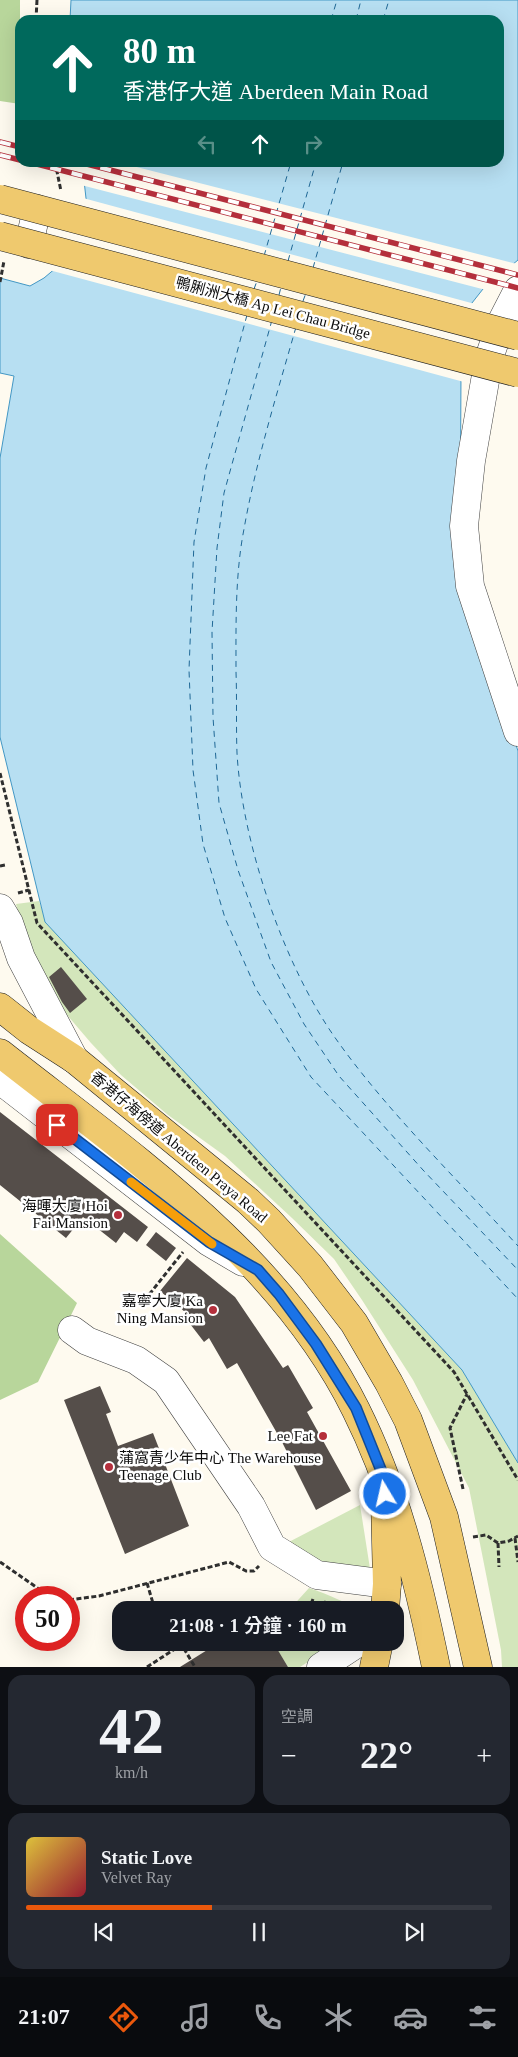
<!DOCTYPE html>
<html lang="zh-TW">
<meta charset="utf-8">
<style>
body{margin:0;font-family:"Times New Roman","Noto Sans TC",serif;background:#242831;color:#f1f3f6;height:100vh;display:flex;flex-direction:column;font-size:19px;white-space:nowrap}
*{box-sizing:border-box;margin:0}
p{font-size:16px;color:#9ea1a6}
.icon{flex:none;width:28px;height:28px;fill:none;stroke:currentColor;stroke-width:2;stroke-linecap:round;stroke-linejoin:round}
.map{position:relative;height:1667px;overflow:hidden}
.side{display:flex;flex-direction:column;gap:8px;padding:8px;background:#0d0f14;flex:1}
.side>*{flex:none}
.guide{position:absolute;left:15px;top:15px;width:489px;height:152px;border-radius:15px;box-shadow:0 5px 20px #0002;background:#00695c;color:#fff;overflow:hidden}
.speed{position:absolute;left:15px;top:1586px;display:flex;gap:10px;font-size:25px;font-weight:700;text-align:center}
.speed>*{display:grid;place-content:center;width:65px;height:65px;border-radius:50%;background:#171b24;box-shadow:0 5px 20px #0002;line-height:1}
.speed .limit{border:8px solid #d22;background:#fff;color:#111}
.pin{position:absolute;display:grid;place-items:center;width:42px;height:42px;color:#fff;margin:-21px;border-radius:10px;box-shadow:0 2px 8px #0006}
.me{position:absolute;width:55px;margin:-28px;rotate:351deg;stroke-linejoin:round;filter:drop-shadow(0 0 4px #0008)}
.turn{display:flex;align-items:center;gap:18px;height:105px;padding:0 25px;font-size:22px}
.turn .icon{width:65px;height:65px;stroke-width:2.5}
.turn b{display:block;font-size:35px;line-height:42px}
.lanes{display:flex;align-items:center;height:48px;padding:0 25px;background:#0003;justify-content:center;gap:25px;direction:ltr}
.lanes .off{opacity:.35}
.big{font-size:38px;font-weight:600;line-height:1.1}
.side .card{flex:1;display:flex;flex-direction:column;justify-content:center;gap:8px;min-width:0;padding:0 18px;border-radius:15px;background:#242831}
.side .dial{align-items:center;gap:0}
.dial b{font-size:65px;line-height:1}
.song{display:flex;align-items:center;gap:15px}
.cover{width:60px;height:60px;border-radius:8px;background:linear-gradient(135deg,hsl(50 70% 55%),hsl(350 70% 35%))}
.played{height:5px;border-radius:2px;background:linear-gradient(90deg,#ea580c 40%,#363941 40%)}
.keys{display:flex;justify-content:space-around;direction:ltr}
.heat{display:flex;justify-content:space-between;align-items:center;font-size:28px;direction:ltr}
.side .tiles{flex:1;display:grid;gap:8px;grid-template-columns:1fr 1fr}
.card:last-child{grid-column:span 2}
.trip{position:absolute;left:112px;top:1601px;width:292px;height:50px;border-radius:15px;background:#171b24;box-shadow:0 5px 20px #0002;font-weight:600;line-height:50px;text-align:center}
.tab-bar{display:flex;height:80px;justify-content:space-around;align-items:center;background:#090b0e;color:#9ea1a6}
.tab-bar .icon{width:35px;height:35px}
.tab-bar .selected{color:#ea580c}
.tab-bar b{font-size:22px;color:#f1f3f6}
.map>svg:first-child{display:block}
.green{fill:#d3e6bb}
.forest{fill:#b8d69b}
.water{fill:#b7dff2;stroke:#4397c4}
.pier{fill:#fefaef}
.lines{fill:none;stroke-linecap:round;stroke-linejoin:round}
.ferry{stroke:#1f6896;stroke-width:1;stroke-dasharray:6 5;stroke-linecap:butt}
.building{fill:#554e4a}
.minor-casing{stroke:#404040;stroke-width:29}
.major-casing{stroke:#1e1e1e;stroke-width:29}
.path{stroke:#2f2f2f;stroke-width:3;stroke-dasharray:5 2.5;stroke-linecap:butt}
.minor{stroke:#fff;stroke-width:28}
.major{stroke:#efc96e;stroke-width:28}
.rail-casing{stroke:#b42f3c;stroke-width:5.5}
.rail{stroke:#fff;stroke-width:4;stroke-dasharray:11;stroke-linecap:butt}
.major-bridge-casing{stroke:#1e1e1e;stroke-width:29;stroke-linecap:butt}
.major-bridge{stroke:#efc96e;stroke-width:28}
.route-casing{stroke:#114b97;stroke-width:12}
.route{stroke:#1a73e8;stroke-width:9}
.slow{stroke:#f59e0b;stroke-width:9}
.poi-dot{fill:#b42f3c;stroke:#fff;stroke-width:2}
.labels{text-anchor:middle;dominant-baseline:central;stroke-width:5;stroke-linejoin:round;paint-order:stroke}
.street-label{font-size:15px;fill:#0d0d0d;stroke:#fff}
.poi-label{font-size:15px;fill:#0d0d0d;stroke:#fff;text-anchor:end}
</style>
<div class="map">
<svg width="518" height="1667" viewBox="0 0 518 1667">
<rect width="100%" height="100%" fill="#fefaef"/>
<!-- green -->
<path class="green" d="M39 901 46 922 462 1370 518 1463V1667H502L501 1650 469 1488 413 1380 362 1300 334 1259 292 1218 225 1156 168 1115 121 1075 91 1043 50 995 31 959 16 904Z
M360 1505 371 1575 341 1572 285 1544Z
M309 1588C329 1594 347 1605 368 1610H289Z
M273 1643H338L300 1667H288Z"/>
<!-- forest -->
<path class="forest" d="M0 0H20V104L0 101Z
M0 1234 77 1303 38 1382 0 1400Z"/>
<!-- water -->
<path class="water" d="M71 0H518V260L483 289 468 308 461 370 460 573 518 751V1463L462 1370 45 922 0 737V458L14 376 0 373V278L30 286 44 278 70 256 80 238 87 207 82 163 499 162V20H70Z"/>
<!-- pier -->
<path class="pier" d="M79 162 121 163 517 264 486 290 81 185Z
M83 198 475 304 471 309 464 382 49 270 68 254 78 237 85 207Z"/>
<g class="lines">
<!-- ferry -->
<path class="ferry" d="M331 20 337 0
M356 20 361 0
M383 20 389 0
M264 256 291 162
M288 261 316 162
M313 268 343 162
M254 289 257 281
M279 295 281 287
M303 301 306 293
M247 315 206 468 194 542 189 670 193 770 203 844 225 918 256 989 311 1077 518 1299
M272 320 224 493 217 548 212 632 213 717 219 803 238 870 271 962 304 1024 339 1076 423 1170 518 1270
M296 327C277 394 256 461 244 529 235 575 236 625 236 672 237 699 236 726 237 753 242 843 284 966 336 1039 387 1111 458 1180 518 1246"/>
</g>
<!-- building -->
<path class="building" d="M61 967 87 999 70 1013 62 1002 49 977Z
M0 1112 148 1227 137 1242 124 1232 116 1243 83 1217 66 1238 0 1185Z
M156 1232 176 1248 166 1261 146 1245Z
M187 1258 235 1297 283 1368 288 1365 313 1408 307 1412 351 1491 316 1510 282 1442 237 1363 227 1369 209 1338 204 1342 187 1320 191 1317 160 1291Z
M100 1386 111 1412 106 1414 118 1446 153 1433 189 1526 125 1554 64 1400Z
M220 1642H273L288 1667H180Z"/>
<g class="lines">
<!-- minor casing -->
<g class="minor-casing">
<path id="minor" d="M29 244 37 209
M518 290 501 323 489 358 471 461 464 526 470 586 518 732
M0 908 9 923 21 958 74 1059
M0 1080 209 1242 243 1262
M72 1330 87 1341 136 1360 166 1381 251 1506 272 1547 317 1575 387 1584
M321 1667 359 1642"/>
</g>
<!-- major casing -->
<g class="major-casing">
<path id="major" d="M0 1007 29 1030 74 1059 248 1201 269 1221 310 1266 354 1323 389 1383 408 1420 444 1517 478 1667
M0 1053C131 1156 280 1256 356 1410 396 1490 418 1579 436 1667
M385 1610 387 1584 385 1499
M374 1667 379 1642"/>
</g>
<!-- path -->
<path class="path" d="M36 20 37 0
M55 162 61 191
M0 282 4 261
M0 773 37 923 454 1372 518 1480
M0 866 5 865
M18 893 29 890
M140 1306 183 1252
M463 1489 450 1428 467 1394
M473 1537 486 1535 498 1543 509 1541 518 1536
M515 1538 518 1562
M498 1543 499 1567
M0 1562 52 1598
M147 1583 155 1610
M313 1599 311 1604 314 1610
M69 1600 99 1596 229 1562 246 1571H254L259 1566
M336 1602 341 1610
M320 1610 323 1608 326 1601
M180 1642 195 1667
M147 1667 181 1645"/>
<!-- minor -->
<use href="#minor" class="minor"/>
<!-- major -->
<use href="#major" class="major"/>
<!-- rail casing -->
<g class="rail-casing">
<path id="rail" d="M0 142 20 147
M0 155 20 160
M29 162 518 288
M79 162 518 275"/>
</g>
<!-- rail -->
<use href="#rail" class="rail"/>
<!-- major-bridge casing -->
<g class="major-bridge-casing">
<path id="major-bridge" d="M0 199 518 336
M0 236 518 373"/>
</g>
<!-- major-bridge -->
<use href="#major-bridge" class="major-bridge"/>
</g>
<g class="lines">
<!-- route casing -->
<g class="route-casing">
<path id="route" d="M57 1125 209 1242 258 1270 279 1294 316 1344 356 1408 385 1480V1494"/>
</g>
<!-- route -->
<use href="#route" class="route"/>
<!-- slow -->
<path class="slow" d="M131 1182 212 1244"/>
</g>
<!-- markers -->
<g class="poi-dot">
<circle cx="118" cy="1215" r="5"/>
<circle cx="213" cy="1310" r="5"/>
<circle cx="323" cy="1436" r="5"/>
<circle cx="109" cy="1467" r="5"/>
</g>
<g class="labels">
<!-- street labels -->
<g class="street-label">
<text transform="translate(273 308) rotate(15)">鴨脷洲大橋 Ap Lei Chau Bridge</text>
<text transform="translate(179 1147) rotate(40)">香港仔海傍道 Aberdeen Praya Road</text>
</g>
<!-- poi labels -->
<g class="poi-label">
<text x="108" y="1206">海暉大廈 Hoi<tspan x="108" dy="17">Fai Mansion</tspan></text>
<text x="203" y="1301">嘉寧大廈 Ka<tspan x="203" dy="17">Ning Mansion</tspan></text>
<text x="313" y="1436">Lee Fat</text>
<text x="119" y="1458" text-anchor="start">蒲窩青少年中心 The Warehouse<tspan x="119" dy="17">Teenage Club</tspan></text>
</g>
</g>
</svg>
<div class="speed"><div class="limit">50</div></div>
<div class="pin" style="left:57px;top:1125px;background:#d93025"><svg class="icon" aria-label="arrive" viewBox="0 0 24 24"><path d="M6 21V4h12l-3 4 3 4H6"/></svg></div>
<svg class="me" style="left:385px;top:1494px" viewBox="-20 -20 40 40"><circle r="17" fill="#1a73e8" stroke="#fff" stroke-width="3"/><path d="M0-11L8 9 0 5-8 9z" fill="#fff"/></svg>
<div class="trip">21:08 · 1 分鐘 · 160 m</div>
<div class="guide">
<div class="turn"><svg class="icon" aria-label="ahead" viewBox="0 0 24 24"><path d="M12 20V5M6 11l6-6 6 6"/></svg><div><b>80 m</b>香港仔大道 Aberdeen Main Road</div></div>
<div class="lanes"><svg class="icon off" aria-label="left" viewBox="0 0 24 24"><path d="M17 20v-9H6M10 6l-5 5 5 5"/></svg><svg class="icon" aria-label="ahead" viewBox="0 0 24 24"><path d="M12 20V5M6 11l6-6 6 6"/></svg><svg class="icon off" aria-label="right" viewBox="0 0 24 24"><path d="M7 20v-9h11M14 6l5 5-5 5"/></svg></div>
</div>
</div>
<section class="side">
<div class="tiles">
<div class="card dial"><b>42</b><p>km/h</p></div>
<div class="card"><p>空調</p>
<div class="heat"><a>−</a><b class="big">22°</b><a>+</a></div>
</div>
<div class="card">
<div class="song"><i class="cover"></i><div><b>Static Love</b><p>Velvet Ray</p></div></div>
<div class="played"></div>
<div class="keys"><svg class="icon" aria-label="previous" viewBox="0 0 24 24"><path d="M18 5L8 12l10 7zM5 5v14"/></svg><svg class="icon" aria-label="pause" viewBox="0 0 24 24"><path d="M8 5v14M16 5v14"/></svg><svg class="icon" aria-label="next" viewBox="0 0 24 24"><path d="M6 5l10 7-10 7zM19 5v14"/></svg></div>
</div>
</div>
</section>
<nav class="tab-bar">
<b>21:07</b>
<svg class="icon selected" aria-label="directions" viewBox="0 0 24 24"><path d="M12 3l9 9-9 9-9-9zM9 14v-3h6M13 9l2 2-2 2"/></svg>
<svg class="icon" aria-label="music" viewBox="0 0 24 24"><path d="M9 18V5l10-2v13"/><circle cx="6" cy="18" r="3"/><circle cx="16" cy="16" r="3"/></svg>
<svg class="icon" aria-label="phone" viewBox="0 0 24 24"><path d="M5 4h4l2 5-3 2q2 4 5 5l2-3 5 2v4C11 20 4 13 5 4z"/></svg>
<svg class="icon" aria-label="climate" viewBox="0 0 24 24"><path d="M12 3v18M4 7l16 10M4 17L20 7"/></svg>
<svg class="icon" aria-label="car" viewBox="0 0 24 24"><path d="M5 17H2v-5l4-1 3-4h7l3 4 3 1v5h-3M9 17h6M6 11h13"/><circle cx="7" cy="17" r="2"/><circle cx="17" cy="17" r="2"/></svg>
<svg class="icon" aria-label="filters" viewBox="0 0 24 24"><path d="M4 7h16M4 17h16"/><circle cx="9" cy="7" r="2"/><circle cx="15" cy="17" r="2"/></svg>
</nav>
